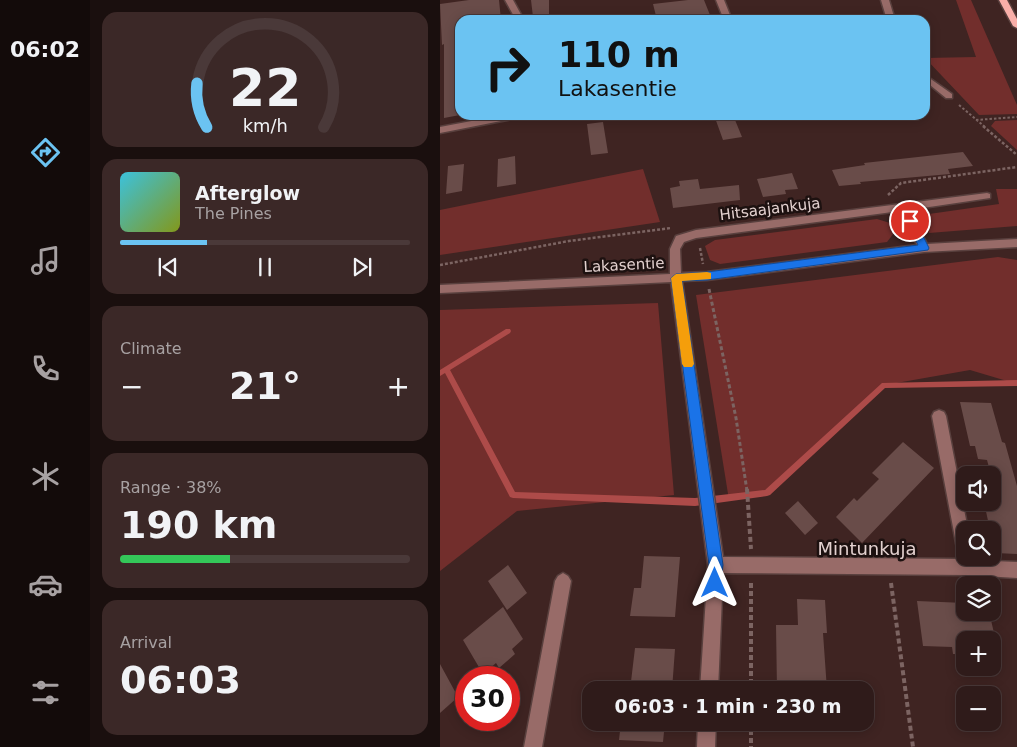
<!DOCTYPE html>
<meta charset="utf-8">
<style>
body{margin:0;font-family:"DejaVu Sans",sans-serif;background:#3b2827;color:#f1f3f6;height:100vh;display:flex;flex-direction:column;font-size:19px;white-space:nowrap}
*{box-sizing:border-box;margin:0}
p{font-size:16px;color:#a7a1a2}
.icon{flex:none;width:28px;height:28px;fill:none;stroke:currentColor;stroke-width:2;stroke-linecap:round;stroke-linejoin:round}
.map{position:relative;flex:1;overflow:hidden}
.side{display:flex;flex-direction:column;gap:12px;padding:12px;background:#1a0f0e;width:350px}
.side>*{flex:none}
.top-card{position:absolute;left:15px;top:15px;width:475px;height:105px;border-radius:15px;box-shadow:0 2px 12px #0003,0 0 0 1px #4a3939;background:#6bc3f2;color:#111;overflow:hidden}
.fabs{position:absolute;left:516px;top:466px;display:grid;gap:10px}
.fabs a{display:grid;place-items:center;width:45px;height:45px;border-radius:10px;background:#2f1b1a;box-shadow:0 2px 12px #0003,0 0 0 1px #4a3939;font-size:25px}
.speed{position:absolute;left:15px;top:666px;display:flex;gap:10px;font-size:25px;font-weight:700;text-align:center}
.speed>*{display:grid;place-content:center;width:65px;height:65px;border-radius:50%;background:#2f1b1a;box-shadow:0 2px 12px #0003,0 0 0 1px #4a3939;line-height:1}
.speed .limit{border:8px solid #d22;background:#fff;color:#111}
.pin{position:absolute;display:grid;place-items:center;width:42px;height:42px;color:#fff;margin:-21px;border:2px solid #fff;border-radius:50%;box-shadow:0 1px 5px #0007}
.me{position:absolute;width:55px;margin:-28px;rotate:0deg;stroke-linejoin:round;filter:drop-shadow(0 0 4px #0008)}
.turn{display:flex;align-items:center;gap:18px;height:105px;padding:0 20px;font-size:22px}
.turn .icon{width:65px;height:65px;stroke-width:2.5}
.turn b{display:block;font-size:35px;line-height:42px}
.big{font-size:38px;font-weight:700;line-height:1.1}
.side .widget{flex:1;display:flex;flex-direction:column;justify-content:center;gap:8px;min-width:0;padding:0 18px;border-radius:15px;background:#3b2827}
.side .dial{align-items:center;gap:0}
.dial svg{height:130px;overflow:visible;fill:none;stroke:#4a3939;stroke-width:7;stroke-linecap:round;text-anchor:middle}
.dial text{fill:#f1f3f6;stroke:none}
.song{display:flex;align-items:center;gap:15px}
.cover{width:60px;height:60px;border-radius:8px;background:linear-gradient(135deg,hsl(190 70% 55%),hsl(70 70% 35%))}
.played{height:5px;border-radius:2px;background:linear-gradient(90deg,#6bc3f2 30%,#4a3939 30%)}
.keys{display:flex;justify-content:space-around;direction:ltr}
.heat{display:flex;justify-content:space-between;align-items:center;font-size:28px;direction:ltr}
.charge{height:8px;border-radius:4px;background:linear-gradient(90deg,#34c759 38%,#4a3939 0)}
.trip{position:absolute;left:142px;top:681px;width:292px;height:50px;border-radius:15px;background:#2f1b1a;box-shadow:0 2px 12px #0003,0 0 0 1px #4a3939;font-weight:700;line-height:50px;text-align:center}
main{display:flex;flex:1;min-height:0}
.dock{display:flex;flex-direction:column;width:90px;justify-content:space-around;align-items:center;background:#130b0a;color:#a7a1a2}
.dock .icon{width:35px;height:35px}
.dock .selected{color:#6bc3f2}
.dock b{font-size:22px;color:#f1f3f6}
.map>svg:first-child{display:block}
.green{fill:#722e2c}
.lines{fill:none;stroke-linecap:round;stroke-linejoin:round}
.stream{fill:#ad4b49;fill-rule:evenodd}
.building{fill:#694c49}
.minor-casing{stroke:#59403e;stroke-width:3}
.major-casing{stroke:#59403e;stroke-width:3}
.path-far3{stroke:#7c6462;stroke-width:2;stroke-dasharray:2.5 2;stroke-linecap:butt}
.path-far2{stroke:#7c6462;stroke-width:2.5;stroke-dasharray:3 2;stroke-linecap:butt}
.path-far1{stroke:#7c6462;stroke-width:3;stroke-dasharray:4 2.5;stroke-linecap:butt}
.path{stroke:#7c6462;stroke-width:4;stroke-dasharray:5 3;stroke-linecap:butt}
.minor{fill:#986b68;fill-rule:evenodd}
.major{fill:#f9afa9;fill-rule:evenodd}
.route{fill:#1a73e8;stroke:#114b97}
.slow{fill:#f59e0b}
.labels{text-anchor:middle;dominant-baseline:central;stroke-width:5;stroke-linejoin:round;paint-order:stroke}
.street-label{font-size:15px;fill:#e3d1cf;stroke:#1d1110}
.near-street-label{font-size:18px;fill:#e3d1cf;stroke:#1d1110}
</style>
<main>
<nav class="dock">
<b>06:02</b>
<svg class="icon selected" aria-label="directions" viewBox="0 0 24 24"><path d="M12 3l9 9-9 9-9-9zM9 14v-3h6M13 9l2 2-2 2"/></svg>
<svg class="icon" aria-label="music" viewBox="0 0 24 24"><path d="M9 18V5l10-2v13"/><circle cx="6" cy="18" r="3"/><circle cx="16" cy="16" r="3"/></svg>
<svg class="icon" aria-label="phone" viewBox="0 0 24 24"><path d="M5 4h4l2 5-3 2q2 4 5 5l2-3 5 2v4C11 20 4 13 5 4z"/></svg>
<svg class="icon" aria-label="climate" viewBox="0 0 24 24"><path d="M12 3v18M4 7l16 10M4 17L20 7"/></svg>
<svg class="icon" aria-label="car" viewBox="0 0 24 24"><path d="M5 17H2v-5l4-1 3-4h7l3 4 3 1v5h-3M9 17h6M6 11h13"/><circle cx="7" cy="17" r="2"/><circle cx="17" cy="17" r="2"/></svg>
<svg class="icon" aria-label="filters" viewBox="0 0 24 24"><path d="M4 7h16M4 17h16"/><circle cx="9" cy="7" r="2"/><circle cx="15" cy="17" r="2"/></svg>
</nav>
<section class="side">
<div class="widget dial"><svg viewBox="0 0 100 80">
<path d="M14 69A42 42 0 1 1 86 69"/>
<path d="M14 69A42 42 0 0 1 8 42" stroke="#6bc3f2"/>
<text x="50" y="56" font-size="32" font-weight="700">22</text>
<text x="50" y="72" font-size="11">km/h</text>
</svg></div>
<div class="widget">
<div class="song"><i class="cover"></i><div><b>Afterglow</b><p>The Pines</p></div></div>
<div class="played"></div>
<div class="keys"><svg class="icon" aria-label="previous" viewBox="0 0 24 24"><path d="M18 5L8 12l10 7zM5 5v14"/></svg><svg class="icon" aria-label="pause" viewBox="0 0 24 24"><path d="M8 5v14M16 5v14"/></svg><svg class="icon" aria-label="next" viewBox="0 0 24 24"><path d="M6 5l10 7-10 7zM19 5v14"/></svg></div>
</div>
<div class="widget"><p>Climate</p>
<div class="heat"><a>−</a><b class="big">21°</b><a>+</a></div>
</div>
<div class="widget"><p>Range · 38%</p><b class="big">190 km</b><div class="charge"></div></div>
<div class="widget"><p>Arrival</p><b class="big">06:03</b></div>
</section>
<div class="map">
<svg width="577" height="747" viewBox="0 0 577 747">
<rect width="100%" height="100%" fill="#3f2422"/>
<!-- green -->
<path class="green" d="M516 0H531L577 105V114L539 115 485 58 536 57Z
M577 120V150L551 126 555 121Z
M203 169 220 222 0 255V210Z
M556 189H577V226L489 233 482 215 559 204Z
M437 219 450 223 454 233 447 242 280 264 270 260 265 246 275 240Z
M558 257 577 260V384L530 370 445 385 346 479 316 495 289 500 256 295Z
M218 303 234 495 77 511 0 571V310Z"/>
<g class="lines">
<!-- stream -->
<path class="stream" d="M66 329H70L71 331 70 333 10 370 75 492 255 498 325 490 442 383 577 380V386L445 388 330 495 327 496 255 506 73 498 70 497 5 373 0 376V370Z"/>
</g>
<!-- building -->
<path class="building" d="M29 0H59L61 20H20V115L4 118V44L2 45 0 4Z
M91 0H109V15L93 17Z
M248 0H264L272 20H217L213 4Z
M274 115H293L302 137 283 140Z
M163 122 168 153 151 155 147 124Z
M523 152 533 166 508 169 510 174 420 182 421 184 399 186 392 170 425 165 424 163Z
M75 156 76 184 57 187 58 159Z
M24 164 22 191 6 194 8 166Z
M352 173 358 189 345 190 346 194 323 197 317 179Z
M258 179 260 189 299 185 300 200 233 208 230 188 240 186 239 181Z
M520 402 551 403 562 442 565 443 577 486V554L555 553 552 530H550L544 502H552V475H551L547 460 538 459 535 446H530Z
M463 442 494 468 422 543 396 517 414 498 417 501 439 479 432 473Z
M358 501 378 523 365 535 345 513Z
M204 556 240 557 235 617 190 616 194 588H201Z
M68 565 87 593 67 610 48 581Z
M357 599 385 600 387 633H383L387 690H337L336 625H358Z
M477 601 525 603V612H530L531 619 551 620 559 655H552V640H525V654H513L512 647 483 646Z
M63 607 83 639 72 649 75 654 59 668 56 663 43 674 23 640Z
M195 648 235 649 232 690H190Z
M0 664 18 697 0 713Z
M181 722H225L223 742 179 740Z"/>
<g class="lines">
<!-- minor casing -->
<g class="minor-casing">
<path id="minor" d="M65 0H73L84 20H76Z
M276 0H284L292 20H284Z
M441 0H449L455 20H447Z
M485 75 512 94V98H506L485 81Z
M63 115H81L77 118 0 133V127Z
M547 193 550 194V198L469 210 487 244 577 239V247L484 252 267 280 242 281 283 557 519 559 492 416 494 412 499 410 504 412 506 416 528 530H525V558H532L531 560 577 562V578L527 575 283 573 278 690H260L268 565 231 282 0 293V285L230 274V249L236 236 256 230ZM460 211 477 245 267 272 241 273 240 249 244 242 256 238Z
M123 573 128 576 131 581 102 747H84L115 581 118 576Z
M258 722H276L275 747H257Z"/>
</g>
<!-- major casing -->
<g class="major-casing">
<path id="major" d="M559 0H567L577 19V28L573 26Z"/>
</g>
<!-- path-far3 -->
<path class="path-far3" d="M519 105 545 127
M536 120 577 117"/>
<!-- path-far2 -->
<path class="path-far2" d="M543 126 577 155
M448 195 461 183 577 167
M260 248 263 264
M0 265 129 241 231 228"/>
<!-- path-far1 -->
<path class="path-far1" d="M269 289 296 418 307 491"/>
<!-- path -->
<path class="path" d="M307 489 311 549
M311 583V690
M451 583 473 747
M311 722V747"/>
<!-- minor -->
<use href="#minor" class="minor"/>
<!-- major -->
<use href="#major" class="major"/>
</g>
<!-- route -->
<path class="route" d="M470 217 474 218 489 248 488 250 267 280 242 281 283 565 280 588 275 590 270 588 268 583 269 565 231 278 236 274 267 272 478 245 466 221Z"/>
<!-- slow -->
<path class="slow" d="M267 272 271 273V279L242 281 254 364 252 367H244L242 364 231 278 236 274Z"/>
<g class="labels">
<!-- street labels -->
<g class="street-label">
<text transform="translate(330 209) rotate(-7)">Hitsaajankuja</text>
<text transform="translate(184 265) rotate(-3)">Lakasentie</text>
</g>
<!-- near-street labels -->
<g class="near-street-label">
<text x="427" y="548">Mintunkuja</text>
</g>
</g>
</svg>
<div class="fabs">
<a><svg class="icon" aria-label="sound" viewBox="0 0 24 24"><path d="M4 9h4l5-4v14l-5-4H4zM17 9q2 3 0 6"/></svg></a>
<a><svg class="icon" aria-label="search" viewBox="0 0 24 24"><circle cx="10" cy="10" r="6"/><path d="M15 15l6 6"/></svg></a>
<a><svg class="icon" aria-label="layers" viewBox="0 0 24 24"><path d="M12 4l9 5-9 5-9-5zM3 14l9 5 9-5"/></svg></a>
<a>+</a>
<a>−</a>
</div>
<div class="speed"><div class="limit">30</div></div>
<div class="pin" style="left:470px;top:221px;background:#d93025"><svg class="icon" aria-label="arrive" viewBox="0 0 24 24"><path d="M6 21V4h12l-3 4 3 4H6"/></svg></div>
<svg class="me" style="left:275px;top:583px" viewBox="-20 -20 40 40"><path d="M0-17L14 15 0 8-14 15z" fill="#1a73e8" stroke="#fff" stroke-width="4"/></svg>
<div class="trip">06:03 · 1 min · 230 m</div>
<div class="top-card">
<div class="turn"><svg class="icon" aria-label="right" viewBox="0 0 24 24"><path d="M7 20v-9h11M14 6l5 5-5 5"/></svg><div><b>110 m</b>Lakasentie</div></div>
</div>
</div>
</main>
